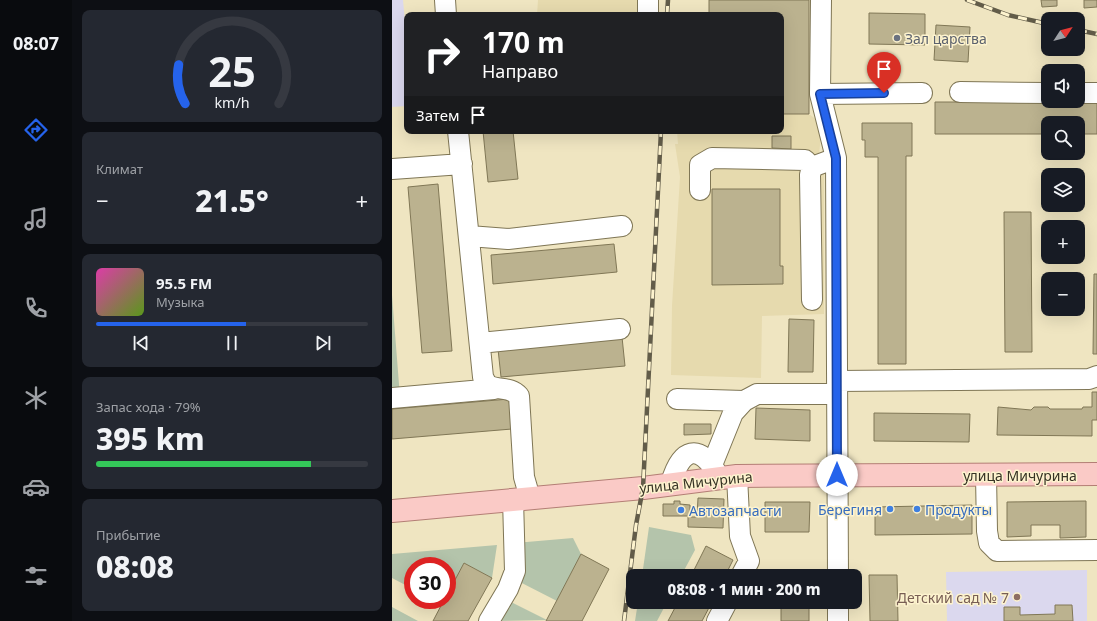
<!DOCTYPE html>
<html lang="ru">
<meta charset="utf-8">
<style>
body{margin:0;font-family:"Noto Sans",sans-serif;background:#242831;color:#f1f3f6;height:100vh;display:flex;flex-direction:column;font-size:15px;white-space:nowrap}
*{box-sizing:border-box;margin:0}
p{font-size:13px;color:#9ea1a6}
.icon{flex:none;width:22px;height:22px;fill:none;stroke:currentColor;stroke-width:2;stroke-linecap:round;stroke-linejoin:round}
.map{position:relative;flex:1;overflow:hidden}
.drawer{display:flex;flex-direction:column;gap:10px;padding:10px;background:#0d0f14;width:320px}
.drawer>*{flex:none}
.guide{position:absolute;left:12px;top:12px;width:380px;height:122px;border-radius:8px;box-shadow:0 4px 16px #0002;background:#202124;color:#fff;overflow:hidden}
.needle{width:26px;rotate:54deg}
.buttons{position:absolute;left:649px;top:12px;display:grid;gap:8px}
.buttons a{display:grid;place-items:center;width:44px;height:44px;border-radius:8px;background:#171b24;box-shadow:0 4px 16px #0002;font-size:20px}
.speed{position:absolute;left:12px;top:557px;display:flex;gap:8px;font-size:20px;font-weight:700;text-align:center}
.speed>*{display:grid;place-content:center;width:52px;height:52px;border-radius:50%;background:#171b24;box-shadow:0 4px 16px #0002;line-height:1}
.speed .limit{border:6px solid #d22;background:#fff;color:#111}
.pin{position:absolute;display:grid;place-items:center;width:34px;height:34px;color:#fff;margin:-41px -17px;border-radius:50% 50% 50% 0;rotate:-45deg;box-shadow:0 0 4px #0007}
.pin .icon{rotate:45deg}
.me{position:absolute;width:44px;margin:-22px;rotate:0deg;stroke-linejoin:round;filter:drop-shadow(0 0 3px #0008)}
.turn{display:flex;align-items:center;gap:14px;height:84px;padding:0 12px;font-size:18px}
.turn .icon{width:52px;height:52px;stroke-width:2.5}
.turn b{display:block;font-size:28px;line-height:34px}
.then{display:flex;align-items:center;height:38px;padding:0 12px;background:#0003;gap:8px;font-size:15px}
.big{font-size:30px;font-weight:800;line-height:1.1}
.drawer .card{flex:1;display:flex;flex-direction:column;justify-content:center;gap:6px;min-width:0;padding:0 14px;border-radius:8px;background:#242831}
.drawer .dial{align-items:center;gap:0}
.dial svg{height:104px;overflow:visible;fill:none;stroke:#363941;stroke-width:7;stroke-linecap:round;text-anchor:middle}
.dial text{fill:#f1f3f6;stroke:none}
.song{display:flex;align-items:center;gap:12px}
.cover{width:48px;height:48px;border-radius:6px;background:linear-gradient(135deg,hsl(320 70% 55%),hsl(90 70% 35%))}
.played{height:4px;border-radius:2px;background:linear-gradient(90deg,#2563eb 55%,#363941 55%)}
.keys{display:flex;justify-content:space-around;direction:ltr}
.heat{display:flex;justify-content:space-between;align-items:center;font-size:22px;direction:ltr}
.charge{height:6px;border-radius:3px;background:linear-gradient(90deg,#34c759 79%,#363941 0)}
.trip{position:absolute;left:234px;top:569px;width:236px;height:40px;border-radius:8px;background:#171b24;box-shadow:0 4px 16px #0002;font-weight:800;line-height:40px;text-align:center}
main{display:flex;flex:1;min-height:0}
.dock{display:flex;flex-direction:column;width:72px;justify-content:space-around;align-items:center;background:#090b0e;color:#9ea1a6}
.dock .icon{width:28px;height:28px}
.dock .on{color:#2563eb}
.dock b{font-size:18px;color:#f1f3f6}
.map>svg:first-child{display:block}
.built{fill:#e6daae}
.education{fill:#dbd8ee}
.green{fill:#b4c4ab}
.building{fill:#bbb28f;stroke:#807756}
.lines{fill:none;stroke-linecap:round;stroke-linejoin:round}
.minor-casing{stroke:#7f7655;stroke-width:22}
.major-casing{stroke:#b37e75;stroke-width:24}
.minor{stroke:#fff;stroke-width:20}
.major{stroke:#facac6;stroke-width:22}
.rail-casing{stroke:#625c49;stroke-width:4.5}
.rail{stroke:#fdf3ce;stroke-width:3;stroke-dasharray:9;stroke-linecap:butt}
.route-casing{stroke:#184099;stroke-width:10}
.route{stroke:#2563eb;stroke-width:7}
.worship-dot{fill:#6b7280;stroke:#fdf3ce;stroke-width:1.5}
.shop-dot{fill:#3f7fe0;stroke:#fdf3ce;stroke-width:1.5}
.education-dot{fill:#8d6e63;stroke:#fdf3ce;stroke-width:1.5}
.labels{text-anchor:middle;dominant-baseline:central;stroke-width:3;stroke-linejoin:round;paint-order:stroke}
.worship-label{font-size:14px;fill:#5b616d;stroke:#fdf3ce;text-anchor:start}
.street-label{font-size:14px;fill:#363224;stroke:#fdf3ce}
.shop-label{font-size:14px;fill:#366cbe;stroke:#fdf3ce;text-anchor:start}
.education-label{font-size:14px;fill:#785e54;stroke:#fdf3ce;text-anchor:end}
</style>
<main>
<nav class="dock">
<b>08:07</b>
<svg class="icon on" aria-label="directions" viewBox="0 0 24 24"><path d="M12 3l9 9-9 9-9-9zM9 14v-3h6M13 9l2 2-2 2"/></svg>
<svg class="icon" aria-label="music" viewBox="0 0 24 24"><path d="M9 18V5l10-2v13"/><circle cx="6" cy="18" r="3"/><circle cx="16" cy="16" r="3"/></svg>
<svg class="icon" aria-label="phone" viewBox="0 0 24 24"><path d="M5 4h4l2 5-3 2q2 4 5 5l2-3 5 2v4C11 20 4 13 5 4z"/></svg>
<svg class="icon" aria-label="climate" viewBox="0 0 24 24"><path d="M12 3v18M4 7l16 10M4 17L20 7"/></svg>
<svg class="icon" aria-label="car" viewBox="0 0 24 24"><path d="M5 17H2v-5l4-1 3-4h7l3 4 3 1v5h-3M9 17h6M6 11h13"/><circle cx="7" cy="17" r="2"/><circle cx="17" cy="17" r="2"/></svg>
<svg class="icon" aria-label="filters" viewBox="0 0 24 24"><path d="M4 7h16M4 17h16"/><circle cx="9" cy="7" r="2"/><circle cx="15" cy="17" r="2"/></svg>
</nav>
<section class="drawer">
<div class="card dial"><svg viewBox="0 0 100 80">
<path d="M14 69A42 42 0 1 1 86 69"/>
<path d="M14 69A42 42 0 0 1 9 39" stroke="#2563eb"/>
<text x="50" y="56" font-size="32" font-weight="700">25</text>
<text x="50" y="72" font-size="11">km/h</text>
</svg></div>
<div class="card"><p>Климат</p>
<div class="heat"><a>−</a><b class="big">21.5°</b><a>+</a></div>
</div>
<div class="card">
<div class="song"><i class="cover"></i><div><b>95.5 FM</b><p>Музыка</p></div></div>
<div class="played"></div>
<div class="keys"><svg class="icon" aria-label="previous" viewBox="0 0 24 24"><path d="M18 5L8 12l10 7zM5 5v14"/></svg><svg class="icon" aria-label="pause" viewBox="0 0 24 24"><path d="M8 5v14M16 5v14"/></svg><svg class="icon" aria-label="next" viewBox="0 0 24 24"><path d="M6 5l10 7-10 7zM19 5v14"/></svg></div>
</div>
<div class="card"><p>Запас хода · 79%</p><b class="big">395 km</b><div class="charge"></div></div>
<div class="card"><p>Прибытие</p><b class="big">08:08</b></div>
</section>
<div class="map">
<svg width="705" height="621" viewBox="0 0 705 621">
<rect width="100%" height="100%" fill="#efe5c1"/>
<!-- built -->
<path class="built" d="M146 0H249L248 15H145Z
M389 114H417L430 124 427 155 432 170V314L370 316 369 378 279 375 280 306 288 177 283 144H286L285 131H389Z"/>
<!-- education -->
<path class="education" d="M0 0H11L15 44V106L0 107Z
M695 570V621H555L554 572Z"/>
<!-- green -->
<path class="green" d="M0 295 8 397 0 398Z
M257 527 299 535 303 550 289 576H250Z
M181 538 189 554 165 601 120 578 123 543Z
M105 545 100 578 72 563 55 595V566H21V589L0 578V554Z
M111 598 155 620 97 621Z
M246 602H275L265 621H243Z
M0 607 26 621H0Z"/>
<!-- building -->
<path class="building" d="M317 0H417V114H389V15H317Z
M649 0H665V6L650 7Z
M692 0H705V7L692 8Z
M477 13 533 14V45L477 44Z
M544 25 578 27 576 62 542 60Z
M543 102H705V134H686V123H656V134H543Z
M470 123H520V156H514V364H486V157H473V140H470Z
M91 131H121L126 179 96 182Z
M380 136H399V149L380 148Z
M46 184 60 351 30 353 16 187Z
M320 189H388V266H391V284L320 285Z
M612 212H639L640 352H613Z
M222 244 225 272 101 284 99 255Z
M702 274H705V354H701Z
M397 319 422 320 421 372H396Z
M230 337 233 366 109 377 106 349Z
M700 392H705V420H700V436L605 435 606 407 639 410 642 407H656L658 409H690L691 407H700Z
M117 399 120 429 0 439V409Z
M364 408 418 410V441L363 439Z
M482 413 578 414 577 442 482 441Z
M292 424H319V434L292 435Z
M306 498 332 499 331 528 296 527V517H305Z
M282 501H288V504L298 505V516H271V504H282Z
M694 501V537L668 538V525H639V536L615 537V502Z
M373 502H418L417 532H373Z
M580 505V534L483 535V507Z
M314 546 341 560 333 576H299Z
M189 554 217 569 190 621H154Z
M72 563 100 578 76 621H41L52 600H55V595Z
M417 573V576H388V574Z
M477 575H505L506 621H478Z
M286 602H320L310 621H276Z
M389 602H417V621H389Z
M663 605H680L681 621H612V607H628V615L663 614Z"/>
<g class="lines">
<!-- minor casing -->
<g class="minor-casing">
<path id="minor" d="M53 0 54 15
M429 0 428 94 444 158 446 576
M256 15V0
M568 92 656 93
M686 93H705
M428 94 530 93
M66 131 91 377 95 385C107 391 118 386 127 396L132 477 138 498
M0 169 70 164
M308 190V165L320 158 413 160 420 167
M77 236 116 239 230 226
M420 300 418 175 420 167 444 158
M88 343 228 329
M445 381 697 379 705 376
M0 398 102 389
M285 399 352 401
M320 465 341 413 352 401 365 394H445
M594 475 595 531 597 543 605 551 705 550
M345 476 348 536 357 561 349 576
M279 483C289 448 307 442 326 475
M446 602V621
M97 621 116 589 123 571 121 499
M325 621 335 602"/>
</g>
<!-- major casing -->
<g class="major-casing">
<path id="major" d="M0 511 251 488 345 476 705 474"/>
</g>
<!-- minor -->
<use href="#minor" class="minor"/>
<!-- major -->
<use href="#major" class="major"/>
<!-- rail casing -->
<g class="rail-casing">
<path id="rail" d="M575 0 616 15 656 24
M275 15 276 0
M686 30 705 34
M232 621 244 525 251 488 269 131"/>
</g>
<!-- rail -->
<use href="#rail" class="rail"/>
</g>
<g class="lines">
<!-- route casing -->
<g class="route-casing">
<path id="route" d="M445 475 444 158 428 94 492 93"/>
</g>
<!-- route -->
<use href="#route" class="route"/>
</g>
<!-- markers -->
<circle class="worship-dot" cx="505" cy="38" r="4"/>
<g class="shop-dot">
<circle cx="498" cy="509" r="4"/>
<circle cx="525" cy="509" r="4"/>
<circle cx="289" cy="510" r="4"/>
</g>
<circle class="education-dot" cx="625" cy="597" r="4"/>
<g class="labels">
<!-- worship labels -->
<g class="worship-label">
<text x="513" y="38">Зал царства</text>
</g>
<!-- street labels -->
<g class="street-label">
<text x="628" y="475">улица Мичурина</text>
<text transform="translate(304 482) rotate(-6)">улица Мичурина</text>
</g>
<!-- shop labels -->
<g class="shop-label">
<text x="490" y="509" text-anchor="end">Берегиня</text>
<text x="533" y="509">Продукты</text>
<text x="297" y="510">Автозапчасти</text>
</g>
<!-- education labels -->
<g class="education-label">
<text x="617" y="597">Детский сад № 7</text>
</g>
</g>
</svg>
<div class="buttons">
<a><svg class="needle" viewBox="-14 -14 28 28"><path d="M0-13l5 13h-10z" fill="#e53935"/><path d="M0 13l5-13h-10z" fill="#9ea1a6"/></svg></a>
<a><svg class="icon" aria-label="sound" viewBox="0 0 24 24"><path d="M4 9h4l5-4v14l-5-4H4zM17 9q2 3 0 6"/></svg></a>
<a><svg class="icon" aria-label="search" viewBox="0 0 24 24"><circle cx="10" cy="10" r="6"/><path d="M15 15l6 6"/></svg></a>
<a><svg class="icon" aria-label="layers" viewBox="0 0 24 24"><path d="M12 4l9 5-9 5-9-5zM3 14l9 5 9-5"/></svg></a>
<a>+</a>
<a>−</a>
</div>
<div class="speed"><div class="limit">30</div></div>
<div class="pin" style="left:492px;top:93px;background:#d93025"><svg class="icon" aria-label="arrive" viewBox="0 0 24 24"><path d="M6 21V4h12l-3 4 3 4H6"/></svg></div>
<svg class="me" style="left:445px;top:475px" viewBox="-20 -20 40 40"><circle r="19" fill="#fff"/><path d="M0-13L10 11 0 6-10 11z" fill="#2563eb"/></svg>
<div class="trip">08:08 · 1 мин · 200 m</div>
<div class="guide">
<div class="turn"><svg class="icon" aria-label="right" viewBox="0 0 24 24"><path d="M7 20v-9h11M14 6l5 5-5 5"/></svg><div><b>170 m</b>Направо</div></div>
<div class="then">Затем<svg class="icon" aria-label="arrive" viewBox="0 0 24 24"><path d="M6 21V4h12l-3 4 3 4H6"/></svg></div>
</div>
</div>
</main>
